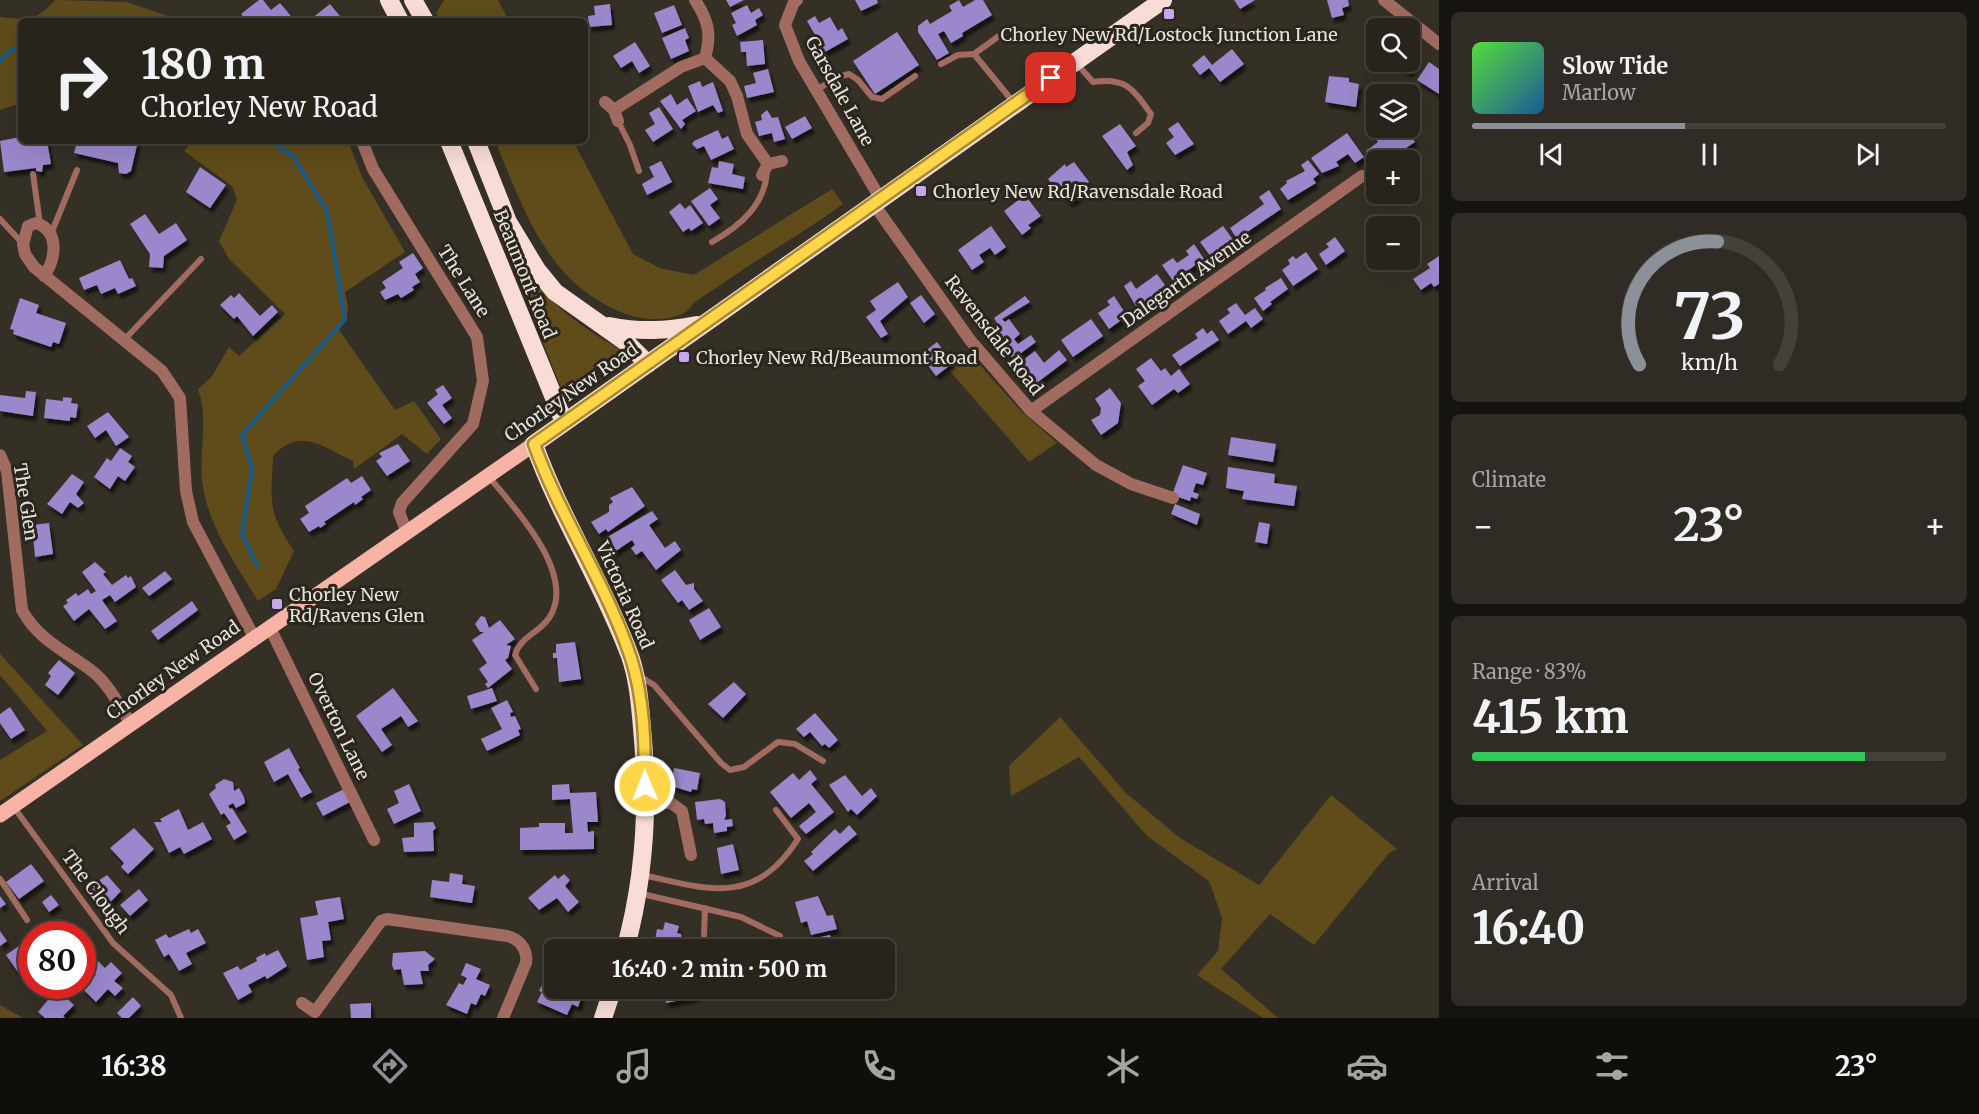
<!DOCTYPE html>
<meta charset="utf-8">
<style>
body{margin:0;font-family:Merriweather,serif;background:#302c25;color:#f1f3f6;height:100vh;display:flex;flex-direction:column;font-size:22px;white-space:nowrap}
*{box-sizing:border-box;margin:0}
p{font-size:20px;color:#a5a4a3}
.icon{flex:none;width:33px;height:33px;fill:none;stroke:currentColor;stroke-width:2;stroke-linecap:round;stroke-linejoin:round}
.map{position:relative;flex:1;overflow:hidden}
.side{display:flex;flex-direction:column;gap:12px;padding:12px;background:#16140f;width:540px}
.side>*{flex:none}
.guide{position:absolute;left:18px;top:18px;width:570px;height:126px;border-radius:9px;box-shadow:0 6px 24px #0002,0 0 0 2px #44413b;background:#28241c;color:#f1f3f6;overflow:hidden}
.fabs{position:absolute;left:1366px;top:18px;display:grid;gap:12px}
.fabs a{display:grid;place-items:center;width:54px;height:54px;border-radius:9px;background:#28241c;box-shadow:0 6px 24px #0002,0 0 0 2px #44413b;font-size:30px}
.speed{position:absolute;left:18px;top:921px;display:flex;gap:12px;font-size:30px;font-weight:700;text-align:center}
.speed>*{display:grid;place-content:center;width:78px;height:78px;border-radius:50%;background:#28241c;box-shadow:0 6px 24px #0002,0 0 0 2px #44413b;line-height:1}
.speed .limit{border:9px solid #d22;background:#fff;color:#111}
.pin{position:absolute;display:grid;place-items:center;width:51px;height:51px;color:#fff;margin:-26px;border-radius:12px;box-shadow:0 3px 9px #0006}
.me{position:absolute;width:66px;margin:-33px;rotate:359deg;stroke-linejoin:round;filter:drop-shadow(0 0 4px #0008)}
.turn{display:flex;align-items:center;gap:21px;height:126px;padding:0 24px;font-size:27px}
.turn .icon{width:78px;height:78px;stroke-width:2.5}
.turn b{display:block;font-size:42px;line-height:51px}
.big{font-size:45px;font-weight:700;line-height:1.1}
.side .card{flex:1;display:flex;flex-direction:column;justify-content:center;gap:9px;min-width:0;padding:0 21px;border-radius:9px;background:#302c25}
.side .dial{align-items:center;gap:0}
.dial svg{height:156px;overflow:visible;fill:none;stroke:#44413b;stroke-width:7;stroke-linecap:round;text-anchor:middle}
.dial text{fill:#f1f3f6;stroke:none}
.song{display:flex;align-items:center;gap:18px}
.cover{width:72px;height:72px;border-radius:9px;background:linear-gradient(135deg,hsl(110 70% 55%),hsl(210 70% 35%))}
.played{height:6px;border-radius:3px;background:linear-gradient(90deg,#8c9099 45%,#44413b 45%)}
.keys{display:flex;justify-content:space-around;direction:ltr}
.heat{display:flex;justify-content:space-between;align-items:center;font-size:33px;direction:ltr}
.charge{height:9px;border-radius:4px;background:linear-gradient(90deg,#34c759 83%,#44413b 0)}
.trip{position:absolute;left:544px;top:939px;width:351px;height:60px;border-radius:9px;background:#28241c;box-shadow:0 6px 24px #0002,0 0 0 2px #44413b;font-weight:700;line-height:60px;text-align:center}
.menu{display:flex;height:96px;justify-content:space-around;align-items:center;background:#100e0b;color:#a5a4a3}
.menu .icon{width:42px;height:42px}
.menu .active{color:#8c9099}
.menu b{font-size:27px;color:#f1f3f6}
main{display:flex;flex:1;min-height:0}
.map>svg:first-child{display:block}
.green{fill:#5f4c1a}
.lines{fill:none;stroke-linecap:round;stroke-linejoin:round}
.stream{stroke:#175b8c;stroke-width:4}
.building{fill:#9a87cc;filter:url(#shadow)}
.lane{stroke:#a26b60;stroke-width:6}
.street{stroke:#a26b60;stroke-width:12}
.primary{stroke:#f7b3a5;stroke-width:15}
.highway{stroke:#f9dcd6;stroke-width:18}
.route-casing{stroke:#a68a30;stroke-width:15}
.route{stroke:#ffd54a;stroke-width:10}
.poi-dot{fill:#c8a6ef;stroke:#2b261d;stroke-width:2}
.labels{text-anchor:middle;dominant-baseline:central;stroke-width:6;stroke-linejoin:round;paint-order:stroke}
.poi-label{font-size:18px;fill:#e5e2dc;stroke:#2b261d;text-anchor:start}
.street-label{font-size:18px;fill:#e5e2dc;stroke:#2b261d}
</style>
<main>
<div class="map">
<svg width="1439" height="1018" viewBox="0 0 1439 1018">
<defs>
<filter id="shadow"><feDropShadow dx="3" dy="5" stdDeviation="1.5" flood-color="#0009"/></filter>
</defs>
<rect width="100%" height="100%" fill="#353026"/>
<!-- green -->
<path class="green" d="M55 0 127 2 182 21H21V103L0 110V17C27 20 36 22 55 0Z
M444 0H498L509 21H441L436 13Z
M193 141H348L362 177 405 252 345 292C349 309 350 317 339 330L395 410 414 401 441 439 427 454 402 434 354 469 353 461C323 447 300 426 273 456 271 502 267 511 294 551L276 589 258 601C235 563 207 525 202 480 199 449 209 419 198 389L211 378 229 347 239 356 285 314 229 259 219 241 237 200 232 186 184 151Z
M495 141H573L633 254 660 268 694 275 832 189 843 204C806 231 767 253 729 279 718 287 706 294 695 302 691 306 688 312 682 314 661 323 635 319 616 310 545 278 523 207 495 141Z
M501 231C532 290 567 320 625 352L564 395 498 232Z
M971 355 1021 411 1057 443 1029 462 949 370Z
M0 654 83 745 0 801V760L47 731 0 675Z
M1060 717 1126 793 1180 838 1259 885 1331 795 1397 849 1389 853 1314 945 1270 914 1221 969 1278 1018H1263L1197 975 1218 951 1222 918 1209 881 1147 836 1079 757 1011 796 1009 766Z
M0 1005 23 1018H0Z"/>
<g class="lines">
<!-- stream -->
<path class="stream" d="M0 61 11 50 21 48
M257 565 242 534 252 468 242 435 345 319 327 211 293 156 271 141"/>
</g>
<!-- building -->
<path class="building" d="M259 0H263L271 10 280 3 295 21H247L241 14Z
M726 0H744L730 7Z
M855 0H877L878 3 861 11Z
M959 0 963 7 975 0H983L992 15 962 33 963 36 951 43 944 31 938 34 949 53 937 60 918 32V26L927 19 930 24 952 11 949 6Z
M1234 0H1255L1240 9Z
M1327 0H1348L1349 6 1342 8 1344 15 1332 18Z
M330 4 344 21H312L311 19Z
M610 4 612 25 589 27 588 16 595 15 594 6Z
M674 5 682 25 662 33 654 13Z
M747 5 751 13 759 8 763 15 755 20 757 25 737 36 732 25 736 23 731 13Z
M815 16 819 23 830 17 838 31 842 28 848 39 825 52 807 21Z
M685 28 689 38 685 40 689 51 671 59 662 38Z
M897 32 919 65 875 94 853 61Z
M1377 34V62H1387L1384 67 1364 55Z
M763 40 765 64 747 66 746 52H741L740 42Z
M635 42 650 66 639 73 632 61 621 68 613 56Z
M1232 49 1244 64 1220 82 1209 68 1200 75 1192 65 1204 55 1212 65Z
M1410 54 1418 59 1410 73 1391 62H1410Z
M1429 62 1439 69V94L1417 80Z
M768 69 774 92 747 98 744 86 756 83 753 73Z
M1329 76 1349 78V82L1359 84 1356 107 1325 102Z
M700 81 702 87 713 82 723 111 718 113 713 105 698 112 688 86Z
M671 94 677 105 687 98 696 111 682 120 685 124 681 129 660 101Z
M659 107 673 129 653 142 645 130 655 124 649 113Z
M767 110 772 118 778 117 785 139 774 142 772 133 759 136 755 122 762 120 761 115Z
M805 116 812 128 792 139 785 127Z
M1178 122 1194 144 1175 155 1166 143 1174 137 1168 129Z
M1120 124 1136 146 1127 152 1133 165 1127 170 1102 136Z
M21 126V141H47L51 164 43 165 42 172 36 171V168L4 172 0 141 20 137Z
M1379 128 1383 133 1392 128H1405L1415 142 1388 160 1384 155 1374 162 1366 151 1378 142 1371 132Z
M718 130 722 139 728 136 734 149 711 160 704 146 697 149 692 144 694 141Z
M1347 133 1364 157 1355 163 1348 154 1336 162 1339 166 1322 173 1311 158Z
M77 141H138L131 171 126 174 119 173 118 163 74 153Z
M1308 160 1319 174 1313 179 1316 183 1288 200 1280 189 1287 183 1286 181 1305 171 1301 165Z
M661 161 672 182 647 195 642 184 654 177 649 167Z
M719 161 734 164 732 174 745 177 743 189 708 183 712 167 718 168Z
M1074 162 1089 182 1082 187 1079 182 1072 187 1079 197 1070 203 1062 193 1059 195 1048 179 1065 164 1066 167Z
M200 167 226 185 210 208 186 192Z
M710 188 718 199 710 205 720 218 709 226 691 201Z
M1269 190 1281 209 1237 239 1230 228 1264 204 1259 197Z
M1025 195 1041 216 1028 225 1031 228 1022 235 1004 211Z
M680 203 685 209 690 205 703 223 691 231 689 228 683 232 669 212Z
M145 214 159 234 176 223 187 240 164 256 163 268 149 267 150 254 130 224Z
M991 226 1006 247 995 255 990 248 979 255 984 262 972 270 958 250Z
M1223 226 1234 241 1211 257 1200 242Z
M1335 237 1345 251 1326 265 1319 254 1329 247 1326 244Z
M1194 244 1204 259 1173 281 1162 265 1173 258 1177 263 1189 255 1186 251Z
M1306 252 1318 269 1293 286 1282 270 1290 264 1288 260 1293 256 1296 259Z
M413 253 423 268 415 274 420 282 412 287 414 290 401 298 398 294 385 300 380 292 386 288 382 282 403 268 399 262Z
M1439 256V284L1434 287 1431 283 1421 290 1413 279 1430 268 1427 264Z
M120 260 129 279 132 278 136 286 118 294 115 288 101 294 97 285 84 290 79 278Z
M1157 274 1165 285 1137 308 1124 286 1131 281 1136 289Z
M1281 278 1288 289 1270 302 1272 304 1263 311 1254 298 1266 290 1265 288Z
M898 282 908 297 880 321 888 334 881 338 866 317 876 310 870 301Z
M239 293 260 316 272 305 278 312 253 336 237 316 234 319 220 305 231 295 234 298Z
M921 295 935 314 924 323 910 303Z
M1025 296 1030 302 1002 319 1005 322 1009 319 1020 334 1014 339 1018 344 1031 335 1036 342 1013 359 991 334 995 331 992 327 997 323 994 318Z
M1114 296 1127 316 1109 329 1098 313 1110 305 1107 301Z
M20 298 39 305 36 313 66 323 59 344 53 342 51 347 13 334 14 330 10 329Z
M1236 303 1245 315 1255 308 1263 319 1251 328 1246 321 1228 334 1219 321 1230 313 1227 309Z
M1091 319 1103 336 1073 357 1061 340Z
M1203 328 1207 334 1212 330 1219 340 1180 366 1172 355 1198 338 1195 334Z
M937 342 953 363 936 376 920 355Z
M1059 350 1067 360 1034 385 1018 364 1035 351 1044 363Z
M1151 358 1161 371 1165 368 1171 376 1179 369 1190 384 1178 393 1174 389 1152 405 1138 386 1145 381 1136 369Z
M443 385 452 398 442 405 452 418 444 424 427 403 438 394 435 390Z
M1110 388 1121 403 1118 423 1101 435 1091 420 1100 415 1101 408 1095 399Z
M26 391 36 392 33 416 0 411V395L25 398Z
M63 397 72 398 71 403 78 404 76 418 70 417V421L44 418 46 399 63 401Z
M108 412 129 437 116 446 106 430 95 438 87 426Z
M1231 437 1276 444 1273 462 1228 455Z
M398 444 410 461 387 476 376 461 382 457 379 453Z
M120 448 132 456 128 462 135 467 125 481 118 476 110 489 94 477 107 458 111 461Z
M1183 465 1207 473 1203 485 1196 483 1193 492 1199 494 1197 499 1191 497 1190 501 1172 495Z
M1228 467 1275 474 1274 483 1297 486 1294 506 1242 499 1244 491 1226 488Z
M72 474 84 482 76 494 84 503 78 508 70 502 62 514 47 504Z
M362 476 371 490 361 497 363 499 355 505 354 502 324 522 326 524 320 528 319 526 309 532 300 519 309 513 305 506 347 478 351 483Z
M632 487 645 506 608 532 606 529 599 534 591 522 609 512V505L613 502 610 498Z
M1175 504 1200 514 1197 525 1171 514Z
M652 511 658 519 649 525 665 548 675 541 681 550 656 570 642 551 636 555 631 548 635 545 632 540 613 553 604 539Z
M1259 522 1270 524 1267 544 1255 542Z
M49 523 53 554 35 557 32 525Z
M95 562 106 572 103 574 112 585 126 575 128 578 131 576 136 587 115 602 110 595 102 600 117 621 105 629 89 609 74 621 63 606 68 603 66 600 76 593 78 596 88 589 91 594 96 591 82 572Z
M675 570 686 585 694 583V589L703 601 689 610 682 600 678 603 661 580Z
M165 571 172 579 149 596 142 588Z
M192 601 198 610 158 640 151 631Z
M709 608 721 627 700 640 689 620Z
M481 616 485 617 489 628 500 620 515 639 506 645 511 646 508 658 505 660 512 669 488 688 485 684 488 682 479 669 487 663 472 640 484 632H480L475 624Z
M575 642 581 679 559 682 557 658H553V653H556V644Z
M59 660 75 673 58 695 45 685 51 676 48 673Z
M734 682 746 694 723 718 708 704Z
M393 688 418 721 408 727 401 716 381 729 392 745 382 752 356 716Z
M492 688 497 701 471 709 467 696Z
M507 700 513 712 510 713 511 717 515 716 521 729 518 730 520 735 487 751 481 739 502 729 491 708Z
M10 707 25 730 11 739 0 723V714Z
M815 713 838 740 829 748 825 744 822 746 810 732 804 737 796 729Z
M289 748 300 768 298 769 312 792 301 798 288 774 274 782 264 762Z
M674 768 700 773 697 790 692 789 691 792 671 786Z
M810 770 817 779 811 784 834 812 806 834 799 826 816 812 809 803 791 818 770 792 793 773 799 780Z
M845 775 862 796 871 788 877 796 857 815 851 809 848 812 829 785Z
M224 779 233 782 234 791 239 788 244 797 245 803 236 808 233 803 228 806 230 809 232 808 247 832 234 840 226 826 231 823 224 813 221 815 209 794 216 788 215 785Z
M409 784 421 811 394 824 387 809 399 803 394 791Z
M569 784 570 793 596 792 598 822H587L588 832 594 831V849L520 850V828L539 827V823H565V833H573L570 799 552 800V785Z
M344 789 350 802 323 816 316 803Z
M720 799 725 802 726 816 724 820 732 819 733 826 727 827V831L714 833 713 823 705 824 704 819 697 820 695 802Z
M179 809 188 830 203 822 212 839 184 854 180 847 169 853 154 822H162L160 819Z
M433 822 436 828 433 831 434 851 404 852 402 838 414 837V823Z
M849 825 857 834 813 871 804 861 813 854 811 852 835 829 840 834Z
M134 828 154 849 128 874 121 867 124 863 110 848Z
M733 844 739 870 721 874 717 848Z
M31 864 44 881 19 899 6 882Z
M450 873 463 875 462 884 475 886 472 903 430 897 432 880 449 882Z
M564 874 570 880 565 886 579 902 568 912 557 898 539 910 528 898 555 875 558 879Z
M107 875 121 891 102 911 87 893 94 888 92 885Z
M139 889 148 900 130 916 120 905Z
M51 895 59 905 49 912 42 902Z
M0 896 6 904 0 908Z
M818 896 827 916 833 915 837 929 811 935 807 921 801 923 795 902Z
M340 897 344 919 328 922 331 940 322 941 324 957 307 960 300 918 318 915 315 901Z
M61 919 72 934H40Z
M665 922 679 926 677 933 681 934 682 940 679 950H657L659 941 655 940 657 929 663 930Z
M189 929 191 933 198 929 206 943 186 953 192 964 179 971 169 954 164 957 155 940 166 934 169 938Z
M0 931 7 941 0 946Z
M830 935 835 950H818L816 938Z
M32 937V963L18 972 6 955Z
M278 950 287 966 267 979 265 976 248 985 252 992 238 1000 223 973 238 966 240 970 257 961 256 958 265 953 266 956Z
M425 951 435 959 428 965 429 971H420L423 984 404 985 401 969 394 970 392 965 393 953Z
M95 958 105 968 111 962 122 973 114 981 123 988 115 996 108 989 96 1002 83 989 96 975 87 967Z
M555 960V988H564L582 996 578 1007 572 1004 567 1015 537 1002 542 992 539 991Z
M466 963 481 969 476 979 490 985 485 996 481 994 476 1005 471 1003 467 1014 446 1005 459 983 463 985 467 978 461 975Z
M664 988H694L696 997 666 1003Z
M57 989 74 1005 63 1016 65 1018H45L38 1012Z
M133 997 141 1006 129 1018H122L117 1013Z
M371 1003V1018H351L350 1004Z"/>
<g class="lines">
<!-- lane -->
<path class="lane" d="M999 36 974 54 1014 103
M941 64 958 55 974 54
M1077 64 1093 82C1126 77 1133 89 1151 114L1148 123 1136 133
M817 90 837 77 849 74 858 80 872 97 882 99 915 76
M618 121 630 145 639 171
M33 174 40 224
M0 219 23 244
M51 234 77 170
M712 242C740 226 765 205 767 171
M124 340 201 259
M489 477C514 507 578 575 549 618 539 633 520 637 515 655L536 689
M641 677 654 685 721 763 730 770 744 767 778 742 795 744 823 761
M13 806 113 943 171 995 181 1018
M643 875C709 890 755 906 798 839L776 810
M0 879 27 920
M638 893 741 917 780 936
M704 936 705 908"/>
<!-- street -->
<path class="street" d="M695 0C708 20 712 34 705 58L730 81 737 96 747 134 768 164
M797 0 794 2 785 25 799 61 880 198
M1384 0 1439 44
M605 102 614 110 618 121
M614 110 681 67 705 58
M362 141 373 169 477 337 483 381 473 424 402 503 399 512 407 533
M762 175 768 164 782 161
M873 203 970 340 1031 411 1096 465 1131 484 1173 498
M44 276C56 259 60 231 36 223L28 226 23 244 25 254 34 267 162 371 180 398 186 491 193 522 255 639
M1031 411 1362 176
M0 455 7 471 22 610C38 640 67 652 92 671 109 684 120 707 131 724
M270 628 374 840
M646 802 671 803 682 811 691 855
M302 1003 315 1012 381 921 387 919 507 936C520 939 528 950 526 963L503 1018"/>
<!-- primary -->
<path class="primary" d="M0 815 534 444"/>
<!-- highway -->
<path class="highway" d="M389 0 400 21
M413 0 425 21
M449 141 564 422
M476 141 508 222 537 270 555 292 627 343 648 364
M609 326C640 332 665 331 697 325
M625 950C645 878 649 802 642 728 640 704 638 679 630 656 603 583 560 517 534 444L1163 0
M603 1018 613 988"/>
</g>
<g class="lines">
<!-- route casing -->
<g class="route-casing">
<path id="route" d="M645 786C645 744 644 698 631 658 606 583 560 517 534 444L1051 78"/>
</g>
<!-- route -->
<use href="#route" class="route"/>
</g>
<!-- markers -->
<g class="poi-dot">
<rect x="1163" y="8" width="12" height="12" rx="3"/>
<rect x="915" y="185" width="12" height="12" rx="3"/>
<rect x="678" y="351" width="12" height="12" rx="3"/>
<rect x="271" y="598" width="12" height="12" rx="3"/>
</g>
<g class="labels">
<!-- poi labels -->
<g class="poi-label">
<text x="1169" y="34" text-anchor="middle">Chorley New Rd/Lostock Junction Lane</text>
<text x="933" y="191">Chorley New Rd/Ravensdale Road</text>
<text x="696" y="357">Chorley New Rd/Beaumont Road</text>
<text x="289" y="594">Chorley New<tspan x="289" dy="21">Rd/Ravens Glen</tspan></text>
</g>
<!-- street labels -->
<g class="street-label">
<text transform="translate(840 91) rotate(61)">Garsdale Lane</text>
<text transform="translate(525 274) rotate(68)">Beaumont Road</text>
<text transform="translate(1186 279) rotate(-35)">Dalegarth Avenue</text>
<text transform="translate(464 281) rotate(58)">The Lane</text>
<text transform="translate(994 335) rotate(52)">Ravensdale Road</text>
<text transform="translate(571 392) rotate(-35)">Chorley New Road</text>
<text transform="translate(26 502) rotate(81)">The Glen</text>
<text transform="translate(625 595) rotate(66)">Victoria Road</text>
<text transform="translate(173 670) rotate(-35)">Chorley New Road</text>
<text transform="translate(339 726) rotate(64)">Overton Lane</text>
<text transform="translate(96 892) rotate(53)">The Clough</text>
</g>
</g>
</svg>
<div class="fabs">
<a><svg class="icon" aria-label="search" viewBox="0 0 24 24"><circle cx="10" cy="10" r="6"/><path d="M15 15l6 6"/></svg></a>
<a><svg class="icon" aria-label="layers" viewBox="0 0 24 24"><path d="M12 4l9 5-9 5-9-5zM3 14l9 5 9-5"/></svg></a>
<a>+</a>
<a>−</a>
</div>
<div class="speed"><div class="limit">80</div></div>
<div class="pin" style="left:1051px;top:78px;background:#d93025"><svg class="icon" aria-label="arrive" viewBox="0 0 24 24"><path d="M6 21V4h12l-3 4 3 4H6"/></svg></div>
<svg class="me" style="left:645px;top:786px" viewBox="-20 -20 40 40"><circle r="17" fill="#ffd54a" stroke="#fff" stroke-width="3"/><path d="M0-11L8 9 0 5-8 9z" fill="#fff"/></svg>
<div class="trip">16:40 · 2 min · 500 m</div>
<div class="guide">
<div class="turn"><svg class="icon" aria-label="right" viewBox="0 0 24 24"><path d="M7 20v-9h11M14 6l5 5-5 5"/></svg><div><b>180 m</b>Chorley New Road</div></div>
</div>
</div>
<section class="side">
<div class="card">
<div class="song"><i class="cover"></i><div><b>Slow Tide</b><p>Marlow</p></div></div>
<div class="played"></div>
<div class="keys"><svg class="icon" aria-label="previous" viewBox="0 0 24 24"><path d="M18 5L8 12l10 7zM5 5v14"/></svg><svg class="icon" aria-label="pause" viewBox="0 0 24 24"><path d="M8 5v14M16 5v14"/></svg><svg class="icon" aria-label="next" viewBox="0 0 24 24"><path d="M6 5l10 7-10 7zM19 5v14"/></svg></div>
</div>
<div class="card dial"><svg viewBox="0 0 100 80">
<path d="M14 69A42 42 0 1 1 86 69"/>
<path d="M14 69A42 42 0 0 1 54 6" stroke="#8c9099"/>
<text x="50" y="56" font-size="32" font-weight="700">73</text>
<text x="50" y="72" font-size="11">km/h</text>
</svg></div>
<div class="card"><p>Climate</p>
<div class="heat"><a>−</a><b class="big">23°</b><a>+</a></div>
</div>
<div class="card"><p>Range · 83%</p><b class="big">415 km</b><div class="charge"></div></div>
<div class="card"><p>Arrival</p><b class="big">16:40</b></div>
</section>
</main>
<nav class="menu">
<b>16:38</b>
<svg class="icon active" aria-label="directions" viewBox="0 0 24 24"><path d="M12 3l9 9-9 9-9-9zM9 14v-3h6M13 9l2 2-2 2"/></svg>
<svg class="icon" aria-label="music" viewBox="0 0 24 24"><path d="M9 18V5l10-2v13"/><circle cx="6" cy="18" r="3"/><circle cx="16" cy="16" r="3"/></svg>
<svg class="icon" aria-label="phone" viewBox="0 0 24 24"><path d="M5 4h4l2 5-3 2q2 4 5 5l2-3 5 2v4C11 20 4 13 5 4z"/></svg>
<svg class="icon" aria-label="climate" viewBox="0 0 24 24"><path d="M12 3v18M4 7l16 10M4 17L20 7"/></svg>
<svg class="icon" aria-label="car" viewBox="0 0 24 24"><path d="M5 17H2v-5l4-1 3-4h7l3 4 3 1v5h-3M9 17h6M6 11h13"/><circle cx="7" cy="17" r="2"/><circle cx="17" cy="17" r="2"/></svg>
<svg class="icon" aria-label="filters" viewBox="0 0 24 24"><path d="M4 7h16M4 17h16"/><circle cx="9" cy="7" r="2"/><circle cx="15" cy="17" r="2"/></svg>
<b>23°</b>
</nav>
